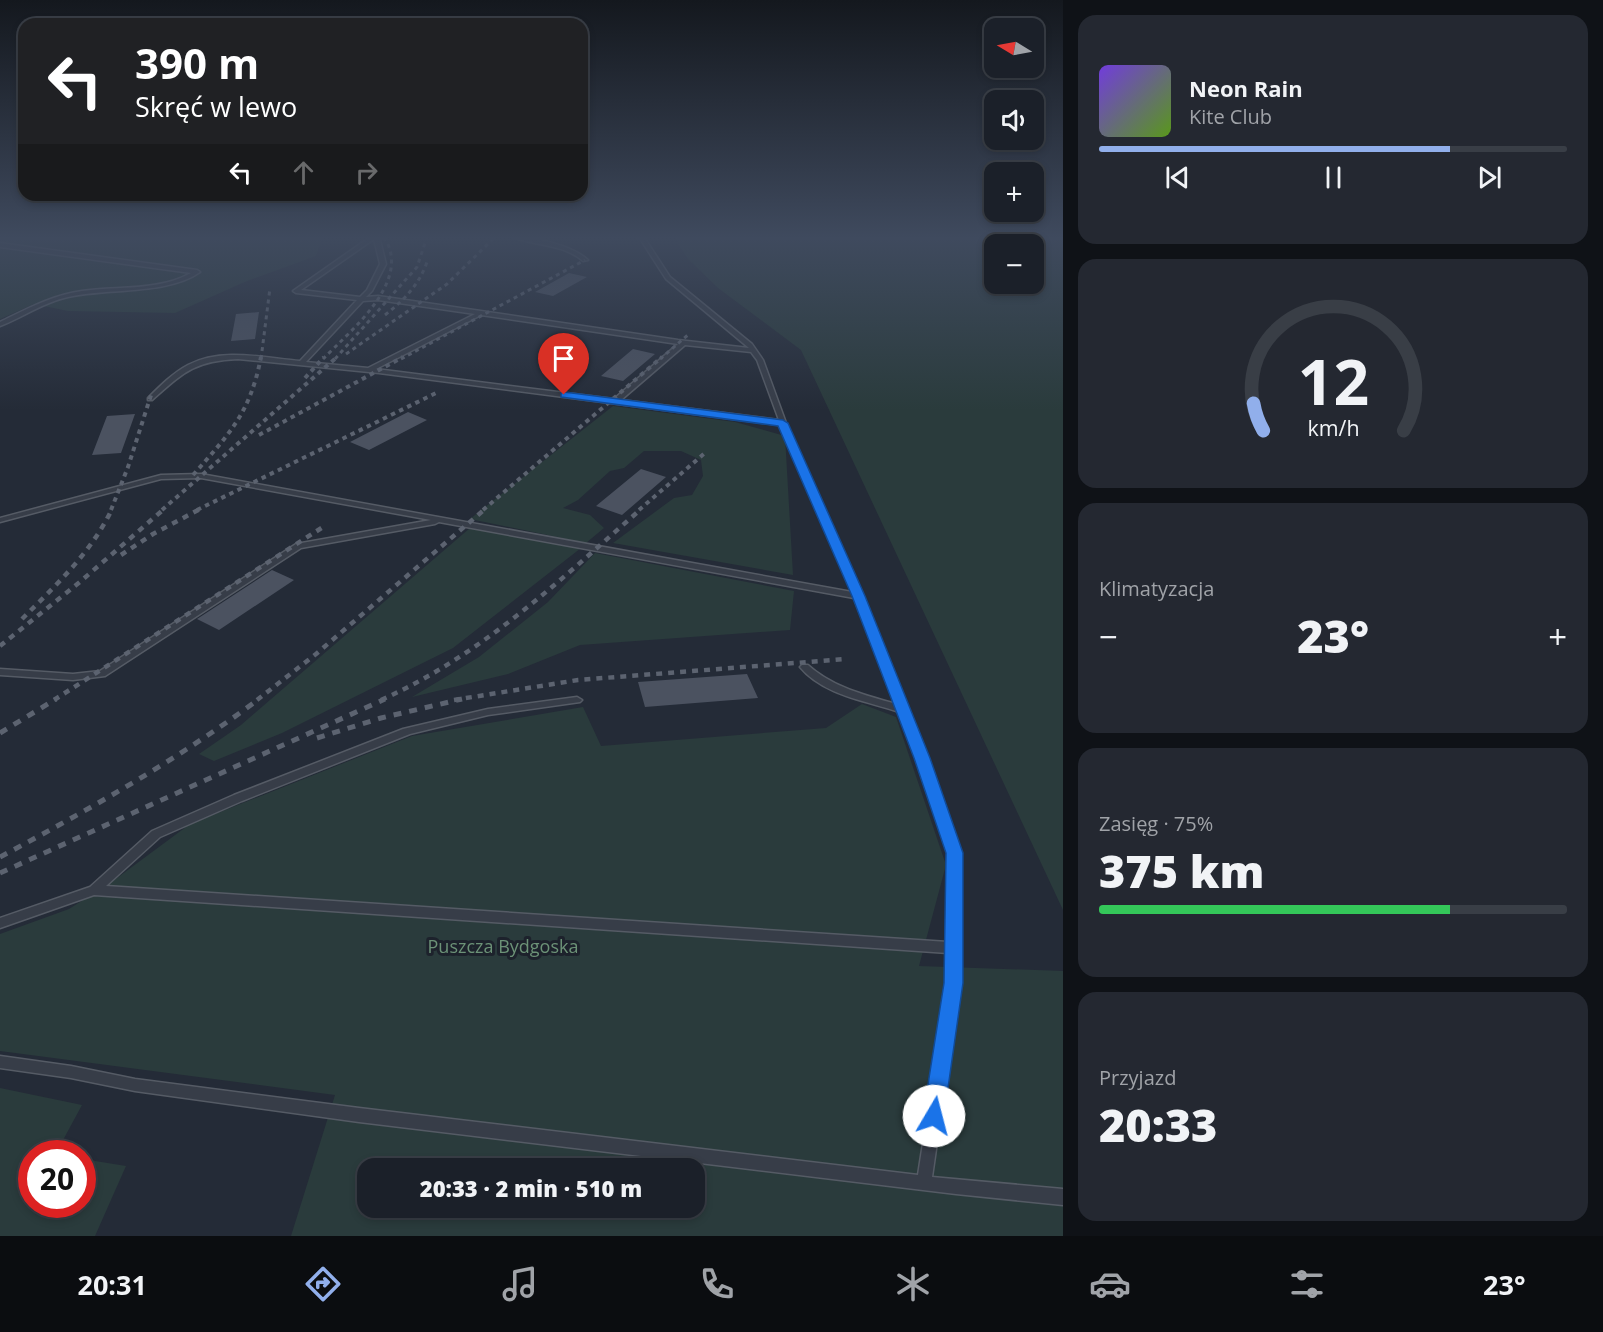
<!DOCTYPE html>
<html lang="pl">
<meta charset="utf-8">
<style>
body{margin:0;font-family:"Open Sans",sans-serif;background:#242831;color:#f1f3f6;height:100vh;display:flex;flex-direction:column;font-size:22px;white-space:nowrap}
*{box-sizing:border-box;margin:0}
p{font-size:20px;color:#a0a3a8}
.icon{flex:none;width:33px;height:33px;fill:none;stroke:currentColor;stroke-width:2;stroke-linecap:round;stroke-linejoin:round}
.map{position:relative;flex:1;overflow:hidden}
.side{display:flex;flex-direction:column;gap:15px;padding:15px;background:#0f1217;width:540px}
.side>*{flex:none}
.guide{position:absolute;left:18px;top:18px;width:570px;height:183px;border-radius:18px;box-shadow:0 3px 9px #0003,0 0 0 2px #393e46;background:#202124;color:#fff;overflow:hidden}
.needle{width:39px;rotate:280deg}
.fabs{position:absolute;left:984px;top:18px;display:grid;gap:12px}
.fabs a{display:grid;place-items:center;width:60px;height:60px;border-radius:12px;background:#1b2029;box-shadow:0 3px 9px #0003,0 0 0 2px #393e46;font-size:30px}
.speed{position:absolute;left:18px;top:1140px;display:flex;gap:12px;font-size:30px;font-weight:700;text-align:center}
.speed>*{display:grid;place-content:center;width:78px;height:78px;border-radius:50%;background:#1b2029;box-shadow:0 3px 9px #0003,0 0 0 2px #393e46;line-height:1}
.speed .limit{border:9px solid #d22;background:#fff;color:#111}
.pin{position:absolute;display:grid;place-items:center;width:51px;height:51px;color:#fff;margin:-62px -26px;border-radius:50% 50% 50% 0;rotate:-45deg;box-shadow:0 0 6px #0007}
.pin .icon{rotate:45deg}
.me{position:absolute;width:66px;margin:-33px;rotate:8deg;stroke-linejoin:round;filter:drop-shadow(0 0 4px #0008)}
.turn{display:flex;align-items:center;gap:21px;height:126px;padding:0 18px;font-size:27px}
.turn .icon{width:78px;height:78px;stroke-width:2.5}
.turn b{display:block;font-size:42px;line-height:51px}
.lanes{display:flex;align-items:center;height:57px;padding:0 18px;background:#0003;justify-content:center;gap:30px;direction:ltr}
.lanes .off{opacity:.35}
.big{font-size:45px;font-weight:800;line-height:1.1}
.side .card{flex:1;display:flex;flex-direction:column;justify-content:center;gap:9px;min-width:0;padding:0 21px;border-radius:18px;background:#242831}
.side .dial{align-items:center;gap:0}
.dial svg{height:156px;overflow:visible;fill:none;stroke:#393e46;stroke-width:7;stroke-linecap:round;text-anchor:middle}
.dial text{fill:#f1f3f6;stroke:none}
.song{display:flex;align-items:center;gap:18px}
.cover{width:72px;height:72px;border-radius:9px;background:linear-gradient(135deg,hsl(260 70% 55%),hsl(90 70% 35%))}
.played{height:6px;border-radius:3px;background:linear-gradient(90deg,#91afeb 75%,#393e46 75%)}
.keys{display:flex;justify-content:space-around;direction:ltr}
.heat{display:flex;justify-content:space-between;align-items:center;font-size:33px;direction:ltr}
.charge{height:9px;border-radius:4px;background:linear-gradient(90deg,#34c759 75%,#393e46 0)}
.trip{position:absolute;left:357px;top:1158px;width:348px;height:60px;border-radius:18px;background:#1b2029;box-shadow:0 3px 9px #0003,0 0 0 2px #393e46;font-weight:800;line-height:60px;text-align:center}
.dock{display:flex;height:96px;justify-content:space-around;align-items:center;background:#0b0d10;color:#a0a3a8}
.dock .icon{width:42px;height:42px}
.dock .selected{color:#91afeb}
.dock b{font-size:27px;color:#f1f3f6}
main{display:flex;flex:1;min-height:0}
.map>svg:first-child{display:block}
.green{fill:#2a3b3c;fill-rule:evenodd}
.building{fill:#4b5260}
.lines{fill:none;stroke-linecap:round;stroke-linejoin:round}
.lane-casing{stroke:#555b65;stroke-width:3}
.lane{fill:#373d48;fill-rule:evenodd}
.rail-far3{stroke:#5c6370;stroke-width:3;stroke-dasharray:4 4;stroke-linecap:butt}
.rail-far2{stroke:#5c6370;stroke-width:4;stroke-dasharray:4.5 4.5;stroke-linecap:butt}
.rail-far1{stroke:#5c6370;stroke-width:4.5;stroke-dasharray:6 6;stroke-linecap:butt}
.rail{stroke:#5c6370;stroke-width:5;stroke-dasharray:8 8;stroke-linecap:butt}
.route{fill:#1a73e8;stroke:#114b97;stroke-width:1.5}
.labels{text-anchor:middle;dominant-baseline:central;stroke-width:6;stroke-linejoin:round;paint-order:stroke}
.near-park-label{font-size:18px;fill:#6c9277;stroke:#1d222c}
</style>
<main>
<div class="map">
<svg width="1063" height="1236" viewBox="0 0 1063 1236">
<rect width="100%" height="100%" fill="#242b37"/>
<!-- green -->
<path class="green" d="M0 237H323L316 256 247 281 175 313 68 311 34 304 0 319Z
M674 237H1063V910L801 350 718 288 688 259ZM1034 244V284H994V244Z
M613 406 735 422 785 436 793 575 613 543 674 498 692 495 703 476 701 460 681 451H644L624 468 610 471 578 500 563 508 590 515 604 528 586 543 470 519Z
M470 528 581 548 453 648 282 733 214 761 199 754 241 725Z
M595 553 794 591 790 630 580 645 508 674 412 697 479 657 548 602Z
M862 704 896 717 946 865 919 966 1063 971V1236H291L335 1095 0 1051V934L69 909 113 881 190 824 412 736 583 707 601 746 826 728ZM368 1168H694V1208H368Z
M0 1088 82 1105 56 1153 32 1154V1204H82L83 1159 126 1166 95 1236H0Z"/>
<!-- building -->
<path class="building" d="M569 273 587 277 553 296 535 292Z
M259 312 255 339 231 341 236 314Z
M633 349 655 354 623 381 601 376Z
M408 412 427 420 369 450 350 442Z
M135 414 121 453 92 455 107 416Z
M641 469 666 477 622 515 596 506Z
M272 570 294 580 219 630 197 619Z
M747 674 758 698 645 707 638 682Z"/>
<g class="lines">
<!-- lane casing -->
<g class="lane-casing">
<path id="lane" d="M370 237H378L380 240 386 264 372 291 366 297 378 296 678 340 749 348 666 279 639 237H644L670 277 752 344 763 360 786 423 862 596 927 758 961 853 960 983 932 1177 1063 1189V1205L956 1194 359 1122 135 1091 71 1078 0 1068V1056L71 1066 135 1079 359 1108 918 1175 948 983V953L94 895 0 928V918L90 887 152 831 234 795 403 729 488 709 577 697 582 700 580 702 488 715 410 734 242 801 160 837 106 886 948 942 949 853 917 758 899 712C867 701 823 695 800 667L802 665H808C832 687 865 695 896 704L854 598 439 522 435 524 301 548 105 676 73 680 0 675V669L73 674 100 671 296 544 431 520 201 478 161 479 0 522V518L161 475 201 474 852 592 780 425 379 373 238 359C194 361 184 372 152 400H148V398C160 386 173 373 188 365 222 347 264 358 300 361L357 300 296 293 293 291ZM374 239 380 264 367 290 360 297 301 290ZM378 300 475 314 368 368 306 362 363 301ZM481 315 678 344 614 399 376 369ZM685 345 751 352 757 360 779 420 621 400Z
M513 237C534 237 572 245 588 260L583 261C564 244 535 246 513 237Z
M0 243 197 270 200 272C168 295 107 288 68 297 44 302 23 317 0 326V322C27 309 52 295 82 291 118 286 159 291 191 273L0 247Z"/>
</g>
<!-- lane -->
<use href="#lane" class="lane"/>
<!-- rail-far3 -->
<path class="rail-far3" d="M385 315C404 300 419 285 427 262
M346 354 447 284 495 237
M261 359 270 288
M323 359C351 330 413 281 384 237
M335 359 417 267 427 237
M401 359 585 260
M660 359 689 334"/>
<!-- rail-far2 -->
<path class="rail-far2" d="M305 378 324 357
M259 435 403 357
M193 475C229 434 250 414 261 357
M111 510 128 467 152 392
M162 510 337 357
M197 510 436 393
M483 510 662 357
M639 510 706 452"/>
<!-- rail-far1 -->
<path class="rail-far1" d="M121 555 153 534 200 509
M22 619C56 585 91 553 112 509
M0 646 81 581 164 509
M54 700 323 527
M257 700 316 654 485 509
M381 700C482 655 559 581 641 509
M454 700 578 680 846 659"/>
<!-- rail -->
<path class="rail" d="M0 733 56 699
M317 738 381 718 462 699
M0 857C90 809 177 760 259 699
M0 873 385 699"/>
</g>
<!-- sky -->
<linearGradient id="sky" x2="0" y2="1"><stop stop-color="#14181e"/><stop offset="0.58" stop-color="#3f4a5e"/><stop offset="1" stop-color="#3f4a5e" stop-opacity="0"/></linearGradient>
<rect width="1063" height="410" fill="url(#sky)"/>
<!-- route -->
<path class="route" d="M564 392 783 420 788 423 865 596 930 758 963 853V983L944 1116 941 1123 934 1126 926 1123 923 1116 944 983 946 853 914 758 852 596 778 426 561 397V393Z"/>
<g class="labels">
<!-- near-park labels -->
<g class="near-park-label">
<text x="503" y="946">Puszcza Bydgoska</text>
</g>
</g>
</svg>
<div class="fabs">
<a><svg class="needle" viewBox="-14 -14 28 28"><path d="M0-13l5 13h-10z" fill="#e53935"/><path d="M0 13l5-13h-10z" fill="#a0a3a8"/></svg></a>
<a><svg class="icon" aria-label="sound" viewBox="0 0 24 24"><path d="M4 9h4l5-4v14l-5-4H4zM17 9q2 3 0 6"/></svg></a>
<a>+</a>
<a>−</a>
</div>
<div class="speed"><div class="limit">20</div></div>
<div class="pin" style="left:564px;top:395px;background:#d93025"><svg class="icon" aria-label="arrive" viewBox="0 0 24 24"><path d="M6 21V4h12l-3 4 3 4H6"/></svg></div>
<svg class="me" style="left:934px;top:1116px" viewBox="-20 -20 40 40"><circle r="19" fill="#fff"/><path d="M0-13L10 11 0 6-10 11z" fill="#1a73e8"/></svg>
<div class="trip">20:33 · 2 min · 510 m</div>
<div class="guide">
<div class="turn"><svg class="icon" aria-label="left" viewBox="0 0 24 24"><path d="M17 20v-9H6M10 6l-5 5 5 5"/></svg><div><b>390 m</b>Skręć w lewo</div></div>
<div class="lanes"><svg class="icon" aria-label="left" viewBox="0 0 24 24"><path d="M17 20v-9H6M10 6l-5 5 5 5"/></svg><svg class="icon off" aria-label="ahead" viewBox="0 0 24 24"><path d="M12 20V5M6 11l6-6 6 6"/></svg><svg class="icon off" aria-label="right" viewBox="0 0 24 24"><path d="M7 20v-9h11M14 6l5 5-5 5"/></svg></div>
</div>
</div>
<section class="side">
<div class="card">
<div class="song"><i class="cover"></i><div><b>Neon Rain</b><p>Kite Club</p></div></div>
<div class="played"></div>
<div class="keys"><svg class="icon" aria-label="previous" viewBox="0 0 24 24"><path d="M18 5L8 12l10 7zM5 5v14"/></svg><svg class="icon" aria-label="pause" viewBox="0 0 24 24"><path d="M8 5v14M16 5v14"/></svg><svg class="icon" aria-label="next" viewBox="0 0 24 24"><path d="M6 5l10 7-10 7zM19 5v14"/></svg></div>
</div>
<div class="card dial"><svg viewBox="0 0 100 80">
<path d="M14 69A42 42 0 1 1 86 69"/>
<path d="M14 69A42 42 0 0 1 9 55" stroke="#91afeb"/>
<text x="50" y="56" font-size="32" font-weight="700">12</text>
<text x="50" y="72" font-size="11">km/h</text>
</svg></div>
<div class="card"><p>Klimatyzacja</p>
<div class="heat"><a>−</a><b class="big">23°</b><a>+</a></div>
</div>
<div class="card"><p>Zasięg · 75%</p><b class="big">375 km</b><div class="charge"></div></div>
<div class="card"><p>Przyjazd</p><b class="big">20:33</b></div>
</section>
</main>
<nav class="dock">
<b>20:31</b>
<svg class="icon selected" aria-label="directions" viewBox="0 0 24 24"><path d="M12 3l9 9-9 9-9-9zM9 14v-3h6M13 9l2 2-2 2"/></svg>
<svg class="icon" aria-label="music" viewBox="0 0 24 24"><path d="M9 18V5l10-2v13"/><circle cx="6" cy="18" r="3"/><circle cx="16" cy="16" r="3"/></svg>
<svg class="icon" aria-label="phone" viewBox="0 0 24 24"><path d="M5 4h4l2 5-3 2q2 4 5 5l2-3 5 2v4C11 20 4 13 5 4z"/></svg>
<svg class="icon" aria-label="climate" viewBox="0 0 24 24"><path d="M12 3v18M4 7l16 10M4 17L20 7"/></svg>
<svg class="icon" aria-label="car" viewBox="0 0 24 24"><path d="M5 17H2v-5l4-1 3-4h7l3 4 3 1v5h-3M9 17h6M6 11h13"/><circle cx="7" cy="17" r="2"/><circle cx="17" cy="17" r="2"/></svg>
<svg class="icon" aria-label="filters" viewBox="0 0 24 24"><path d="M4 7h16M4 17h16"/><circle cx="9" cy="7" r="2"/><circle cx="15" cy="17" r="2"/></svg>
<b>23°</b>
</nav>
